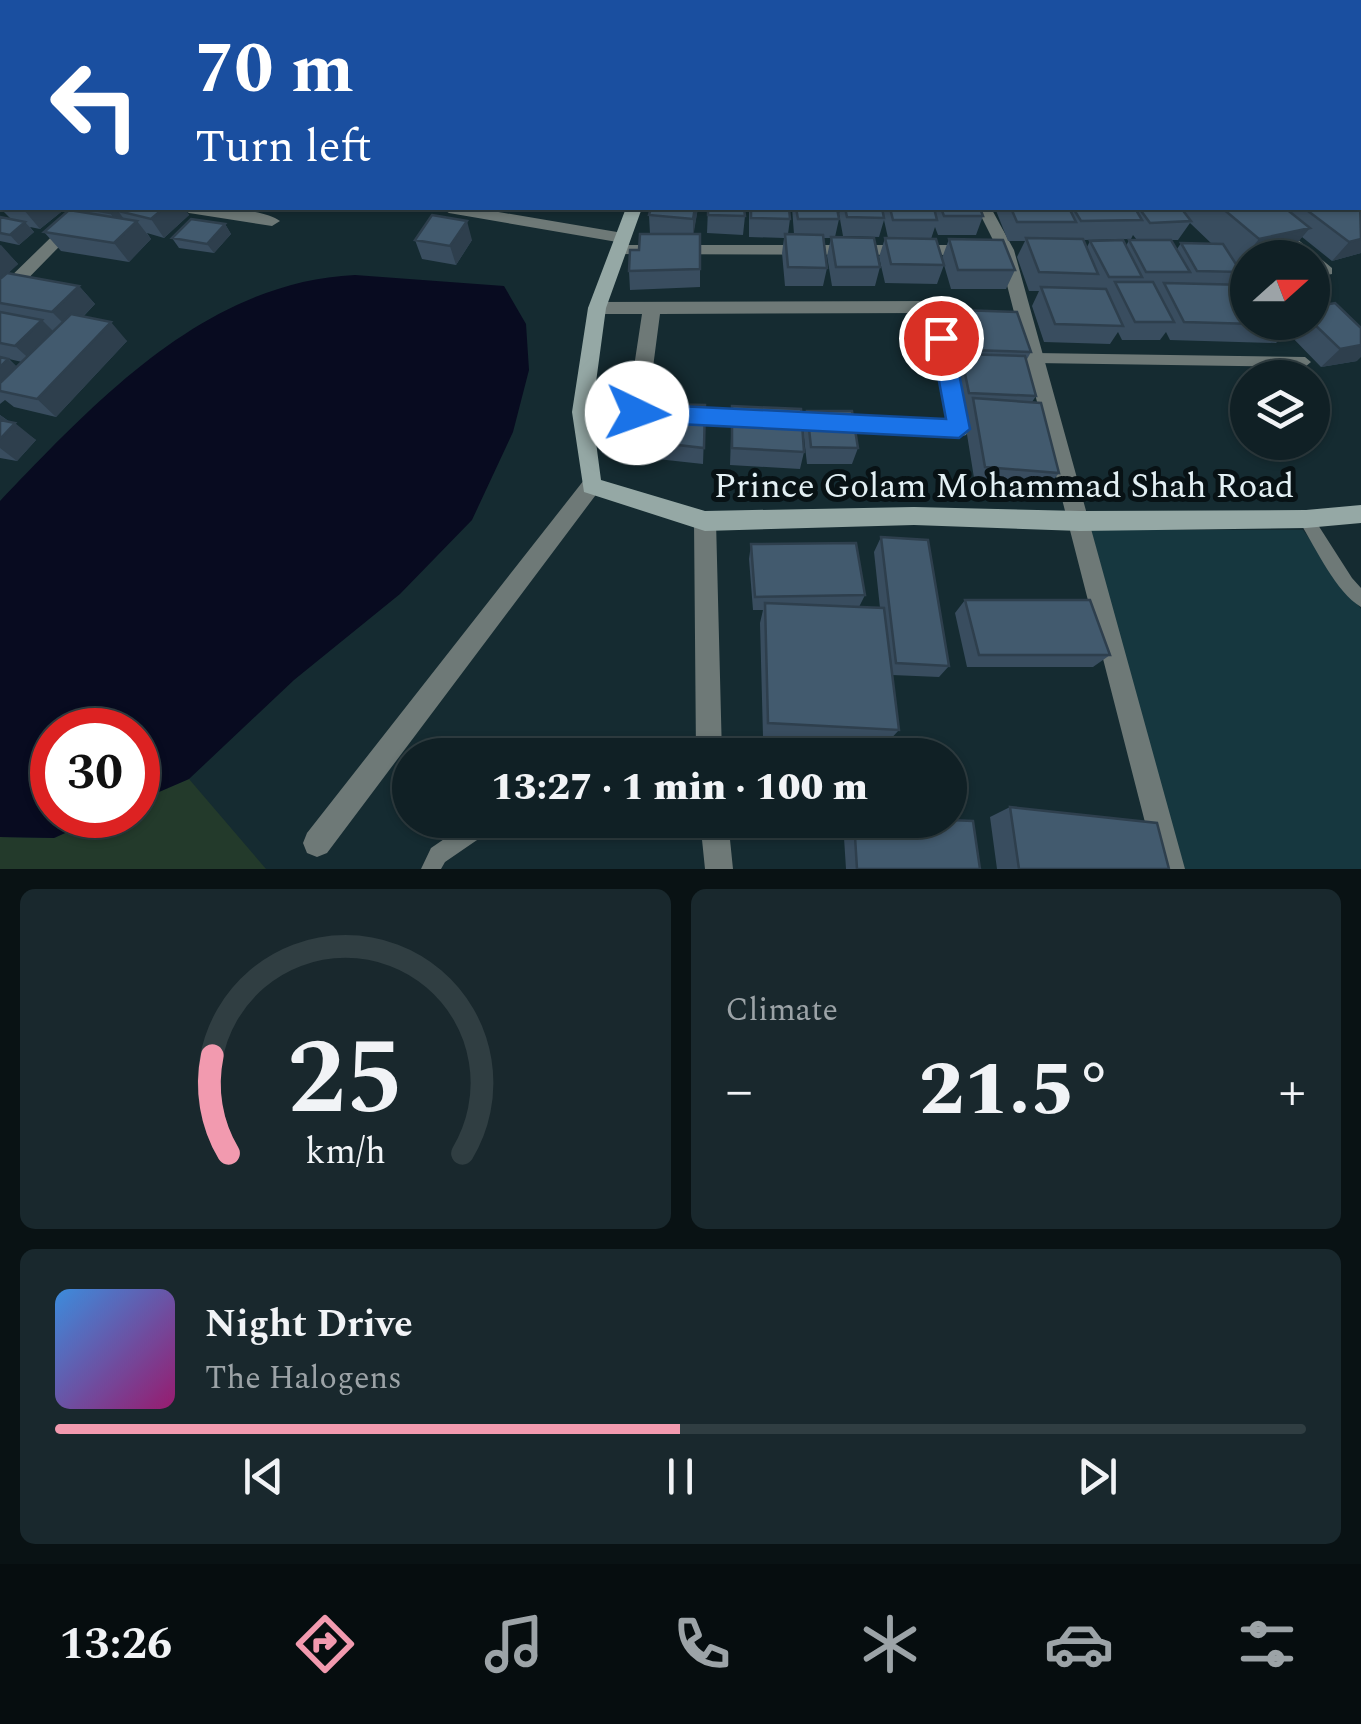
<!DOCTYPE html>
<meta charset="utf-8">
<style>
body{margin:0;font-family:Spectral,serif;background:#19282d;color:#f1f3f6;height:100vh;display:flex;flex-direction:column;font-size:38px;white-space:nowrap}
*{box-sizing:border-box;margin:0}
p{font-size:32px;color:#9ca3a7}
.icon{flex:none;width:55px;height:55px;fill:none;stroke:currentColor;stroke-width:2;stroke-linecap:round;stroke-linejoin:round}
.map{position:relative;height:869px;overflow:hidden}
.side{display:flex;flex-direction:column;gap:20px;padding:20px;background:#091214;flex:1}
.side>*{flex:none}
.top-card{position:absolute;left:0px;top:0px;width:1362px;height:210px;box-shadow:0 2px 8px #0004,0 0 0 2px #303e42;background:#1a4fa0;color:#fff;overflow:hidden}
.needle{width:65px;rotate:69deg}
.controls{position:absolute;left:1230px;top:240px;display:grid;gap:20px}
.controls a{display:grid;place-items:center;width:100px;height:100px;border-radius:50%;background:#102025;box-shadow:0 2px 8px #0004,0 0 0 2px #303e42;font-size:50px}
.speed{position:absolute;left:30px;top:708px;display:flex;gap:20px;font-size:50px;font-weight:700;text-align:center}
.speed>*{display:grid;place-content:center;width:130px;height:130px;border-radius:50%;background:#102025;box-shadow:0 2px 8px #0004,0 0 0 2px #303e42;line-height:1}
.speed .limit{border:15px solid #d22;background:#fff;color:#111}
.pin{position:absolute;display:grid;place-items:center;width:85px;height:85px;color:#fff;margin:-42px;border:5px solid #fff;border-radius:50%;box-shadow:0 2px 10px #0007}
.me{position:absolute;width:110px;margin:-55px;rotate:93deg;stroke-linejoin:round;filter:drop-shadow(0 0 8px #0008)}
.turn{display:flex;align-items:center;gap:35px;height:210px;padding:0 30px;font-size:45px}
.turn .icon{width:130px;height:130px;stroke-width:2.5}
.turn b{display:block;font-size:70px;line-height:85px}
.big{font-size:75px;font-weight:800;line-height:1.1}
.side .tile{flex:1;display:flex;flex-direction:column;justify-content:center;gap:15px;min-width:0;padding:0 35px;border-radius:15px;background:#19282d}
.side .dial{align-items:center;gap:0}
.dial svg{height:260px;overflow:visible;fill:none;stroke:#303e42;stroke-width:7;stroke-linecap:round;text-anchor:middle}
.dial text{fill:#f1f3f6;stroke:none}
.song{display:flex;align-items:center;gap:30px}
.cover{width:120px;height:120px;border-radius:15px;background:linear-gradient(135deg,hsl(210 70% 55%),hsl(320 70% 35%))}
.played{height:10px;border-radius:5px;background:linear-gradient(90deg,#f29aaf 50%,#303e42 50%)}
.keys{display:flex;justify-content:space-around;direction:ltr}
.heat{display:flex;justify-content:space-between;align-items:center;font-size:55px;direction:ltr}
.side .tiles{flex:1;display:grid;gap:20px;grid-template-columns:1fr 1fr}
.tile:last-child{grid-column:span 2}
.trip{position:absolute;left:392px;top:738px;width:575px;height:100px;border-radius:50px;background:#102025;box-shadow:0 2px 8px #0004,0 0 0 2px #303e42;font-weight:800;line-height:100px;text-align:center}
.menu{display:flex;height:160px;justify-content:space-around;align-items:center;background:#060d0f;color:#9ca3a7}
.menu .icon{width:70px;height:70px}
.menu .on{color:#f29aaf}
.menu b{font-size:45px;color:#f1f3f6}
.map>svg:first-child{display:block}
.built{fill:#16373f}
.green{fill:#233a2b}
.water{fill:#080b20}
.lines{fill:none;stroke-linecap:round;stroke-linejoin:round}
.lane{fill:#6e7977;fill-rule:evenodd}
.street{fill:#6e7977;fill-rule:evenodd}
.secondary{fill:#95a8a5;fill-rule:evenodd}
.wall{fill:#394d5f;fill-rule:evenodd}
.shaded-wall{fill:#2e3f4d}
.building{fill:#425a6e;stroke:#2e3f4d;stroke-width:2.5}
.route{fill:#1a73e8;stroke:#114b97;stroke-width:2.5}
.labels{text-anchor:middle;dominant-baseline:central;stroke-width:10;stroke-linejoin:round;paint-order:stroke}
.street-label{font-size:35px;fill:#e3f0f4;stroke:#081215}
</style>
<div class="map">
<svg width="1361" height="869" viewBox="0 0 1361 869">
<rect width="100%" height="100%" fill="#152b31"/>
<!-- built -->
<path class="built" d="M1091 530H1303L1361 609V869H1181Z"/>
<!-- green -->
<path class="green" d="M189 779 266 869H0V837L54 838 105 815H138V801Z"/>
<!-- water -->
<path class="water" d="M355 275 504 286 526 324 529 370 513 432 472 520 400 594 294 680 189 779 138 801V730H52V815H105L54 838 0 837V501C97 400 206 282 355 275Z"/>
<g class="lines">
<!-- lane -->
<path class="lane" d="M135 0H145L142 2H133Z
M267 0H277L274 2H265Z
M499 0H507L505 2H497Z
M1249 208H1260L1332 268V274L1312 278V270L1318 269 1312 264V258H1304Z
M1226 260 1248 274V284L1222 267V261Z
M1035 353 1305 357 1311 362 1305 367 1035 363 1029 358Z
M1306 512 1311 514 1352 578 1361 588V607C1336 592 1316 549 1301 524L1299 519 1301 514Z
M472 820H498L496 827 445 862 441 869H421L431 848Z"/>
<!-- street -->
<path class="street" d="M888 0H900V2H889Z
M1360 133H1361V142H1360Z
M0 170H2V178H0Z
M81 208H97L6 301 0 303V287Z
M181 208C206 207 261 207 280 221L272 226 189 213Z
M441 208H475L623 233 631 238 623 243 449 213Z
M977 208H991L1014 250 1185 869H1157L998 250Z
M618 245H971L979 250 971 255 612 254V246Z
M935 301 944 307 969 429 966 435 959 437 828 430 821 428 818 422 821 416 828 414 947 420 927 313 660 314 647 413 644 418H630L627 413 642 314H597L588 308 597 302Z
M678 407 759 411 766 413 769 419 766 425 759 427 678 423 671 421 668 415 671 409Z
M591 477 598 480 602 486 598 492 327 853 317 857 307 853 303 843 307 833 584 480Z
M705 511 713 514 716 521 722 755H696L694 521 697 514Z
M700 820H728L733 869H705Z"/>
<!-- secondary -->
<path class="secondary" d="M626 208H642L606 308 592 412 601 480 705 511 914 507 1080 511 1306 510 1361 505V523L1306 528 1080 531 914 525 705 531 584 492 572 412 588 308Z"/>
</g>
<!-- wall -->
<path class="wall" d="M722 0H804V2H721Z
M936 0H1361V13L1360 2H938Z
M2 97V153H0V99Z
M2 188V208H66L40 229 30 227 34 232 19 245 0 241V217L11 219 0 208V190Z
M1361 200V253L1332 261 1302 237 1287 255 1248 258V264L1237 266 1241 272 1231 284 1248 322H1312L1357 361 1321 367 1287 332 1276 343 1170 340 1166 332 1160 340H1122L1118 332 1110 344 1044 342 1032 306 1039 291H1029L1017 257 1025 241H1008L995 208H1285L1289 210 1291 208H1360ZM1190 223 1212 244 1181 243 1177 249 1171 240H1178ZM1133 235 1137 240H1129L1126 246 1090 241 1087 247 1084 240 1131 239Z
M68 208H184L189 215 164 238 147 233 151 239 129 262 61 251 44 232 71 210Z
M698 208 693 234H700V287L630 290 629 271 639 250 650 234 649 215Z
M708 208 745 216 743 235 707 233Z
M749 208H789L790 219 788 234H794L792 208H837L839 219 835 237 880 267 875 286H832L827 256 831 238H824L827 268 823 286H785L782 253 784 238 749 237Z
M840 208H980L983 216 976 235H938L935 227 931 239 942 258 949 239 1015 270 1006 289H951L944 265 937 284 885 283 879 257 885 238H888L884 220 879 237 843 236 839 214Z
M225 224 231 234 214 253 179 248 172 238Z
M415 240H472L456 265 422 259Z
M0 245 18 264 8 273 79 286 95 304 83 317 127 341 56 417 14 407 5 400 0 404ZM9 359 22 362 17 367Z
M959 310 1031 352 1026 361 1036 396 1032 402 1059 473 1046 489 975 484 964 416 966 410H961L953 372 959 358 951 329Z
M705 405 703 464 602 453 600 436Z
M732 406 804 452 800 469 730 465Z
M807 411 858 448 852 464H807L803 429Z
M0 415 36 440 17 461 0 458Z
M881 537 949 666 939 677 892 675 899 730 886 744 763 737 760 623 763 610H753L749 559 751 544 865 595 859 607 880 608 874 552Z
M965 600 1110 655 1093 667H967L955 613Z
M1010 807 1169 869H997L990 817Z
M845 820H950L980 869H846L843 822Z"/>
<!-- shaded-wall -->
<path class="shaded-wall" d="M8 0H84L77 2H4Z
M404 0H418L419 2H405Z
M650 0H664L663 2H649Z
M1284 0H1314L1312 2H1266Z
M2 3V52L0 49V5Z
M28 208H66L40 229 24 210Z
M116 208H150L118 211 130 227 124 232 110 213Z
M164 208H184L189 215 164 238 151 219Z
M695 208H698L693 238V219Z
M137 221 151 239 129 262 114 243Z
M467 221 472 240 456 265 450 246Z
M25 222 34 232 19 245 10 235Z
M225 224 231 234 214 253 207 244Z
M1310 228 1287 255 1276 258H1248V264L1237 266 1259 239Z
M1361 239V253L1332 261 1349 242Z
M1 245 18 264 0 281V246Z
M79 286 95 304 70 330 52 312Z
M42 320 60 338 35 364 15 346Z
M111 322 127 341 56 417 37 399Z
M1361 345V357L1357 361 1321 367 1340 349Z
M8 359 28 377 0 391V367Z
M0 415 13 425 15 423 36 440 17 461 0 448Z"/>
<!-- building -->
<path class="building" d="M347 0H391L395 1 392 2H353L346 1Z
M626 0H650L649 2H625Z
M722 0H738L766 2H721Z
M738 0H755L788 2H766Z
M819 0H885V2H848Z
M1026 0 1029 2 1003 1 1021 0Z
M1030 0H1054L1057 2H1032Z
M1057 0H1083L1086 2H1060Z
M1115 0H1150L1154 2H1119Z
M1174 0H1233L1237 2H1178Z
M1248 0H1284L1266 2H1252Z
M1312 0H1333L1337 2H1296Z
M2 97V128L1 129 0 128V99Z
M1360 204 1361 239 1349 242 1304 208H1360Z
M83 208H116L110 213Z
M122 208H164L151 219 118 211Z
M651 208H695L693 219 649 215Z
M708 208H744L745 216 708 215Z
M751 208H789L790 219 751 218Z
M796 208H837L839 219H798Z
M845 208H882L884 218 847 217Z
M890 208H934L937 220H893Z
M941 208H980L983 216H944Z
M1011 208H1069L1076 222H1017Z
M1073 208H1135L1142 220 1081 221Z
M1139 208H1181L1191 221 1150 223Z
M1222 208H1285L1310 228 1259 239Z
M69 210 137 221 114 243 44 232Z
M432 215 467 221 450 246 415 240Z
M0 217 25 222 10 235 0 233Z
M191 219 225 224 207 244 172 238Z
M640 234H700V269L629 271 630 250H639Z
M785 234 823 235 827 268 788 267Z
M831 237 874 238 880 267H836Z
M885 238 936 239 944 265 891 264Z
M1026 238 1083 239 1098 274 1039 272Z
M949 239 1003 240 1015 270H958Z
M1123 240 1142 277H1109L1090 241Z
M1129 240H1171L1190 272H1146Z
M1181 243 1223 244 1241 272 1197 271Z
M7 273 79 286 52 312 0 303V279Z
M1115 282H1153L1174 322H1135Z
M1164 283 1248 285V322H1291L1294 325 1184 322Z
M1041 287 1106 289 1123 326 1055 324Z
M1335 303 1361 328V345L1340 349 1312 322V307Z
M959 310 1017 312 1031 352 970 350Z
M0 312 42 320 15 346 0 343Z
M71 314 111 322 37 399 0 391V383Z
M961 354 1025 356 1036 396 969 393Z
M0 357 8 359 0 367Z
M973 398 1041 403 1059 473 985 467Z
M601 403 705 405 704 448 600 436Z
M732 406 801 409 804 452 732 448Z
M807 411H852L858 448 811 447Z
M0 420 15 423 0 439Z
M881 537 928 540 949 666 896 663Z
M856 543 865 595 755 597 751 544Z
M965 600H1090L1110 655H979Z
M765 603 884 608 899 730 768 723Z
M1010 807 1157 823 1169 869H1019Z
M854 820H950L973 821 980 869H857Z"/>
<!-- route -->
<path class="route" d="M941 330 952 338 970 429 959 438 637 422 626 413 637 404 946 419 931 338Z"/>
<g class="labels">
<!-- street labels -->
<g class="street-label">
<text x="1004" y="486">Prince Golam Mohammad Shah Road</text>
</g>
</g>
</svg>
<div class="controls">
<a><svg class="needle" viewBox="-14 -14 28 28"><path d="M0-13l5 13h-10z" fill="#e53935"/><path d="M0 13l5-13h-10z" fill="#9ca3a7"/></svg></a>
<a><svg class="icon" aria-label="layers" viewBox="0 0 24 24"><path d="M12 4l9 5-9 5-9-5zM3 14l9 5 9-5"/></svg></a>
</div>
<div class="speed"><div class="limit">30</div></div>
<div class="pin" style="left:941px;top:338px;background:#d93025"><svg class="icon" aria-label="arrive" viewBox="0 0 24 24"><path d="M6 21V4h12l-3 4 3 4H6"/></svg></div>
<svg class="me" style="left:637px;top:413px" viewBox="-20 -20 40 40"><circle r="19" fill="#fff"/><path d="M0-13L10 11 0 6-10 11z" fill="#1a73e8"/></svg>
<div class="trip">13:27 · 1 min · 100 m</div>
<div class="top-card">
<div class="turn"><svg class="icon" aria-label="left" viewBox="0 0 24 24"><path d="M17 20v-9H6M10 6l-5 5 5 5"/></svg><div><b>70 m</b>Turn left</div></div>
</div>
</div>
<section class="side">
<div class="tiles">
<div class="tile dial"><svg viewBox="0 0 100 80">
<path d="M14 69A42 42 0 1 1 86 69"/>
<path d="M14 69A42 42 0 0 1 9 39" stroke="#f29aaf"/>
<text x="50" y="56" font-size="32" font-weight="700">25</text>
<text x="50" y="72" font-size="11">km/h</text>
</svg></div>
<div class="tile"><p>Climate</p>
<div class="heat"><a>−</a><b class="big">21.5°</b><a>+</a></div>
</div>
<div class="tile">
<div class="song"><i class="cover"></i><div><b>Night Drive</b><p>The Halogens</p></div></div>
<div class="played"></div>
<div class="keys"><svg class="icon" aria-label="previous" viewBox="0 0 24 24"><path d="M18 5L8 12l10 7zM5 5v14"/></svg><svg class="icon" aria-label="pause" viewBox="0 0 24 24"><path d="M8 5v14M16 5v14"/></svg><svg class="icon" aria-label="next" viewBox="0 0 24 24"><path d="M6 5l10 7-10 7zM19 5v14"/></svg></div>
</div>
</div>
</section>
<nav class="menu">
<b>13:26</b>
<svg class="icon on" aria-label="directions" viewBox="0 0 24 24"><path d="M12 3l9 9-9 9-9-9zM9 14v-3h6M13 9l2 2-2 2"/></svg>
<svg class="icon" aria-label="music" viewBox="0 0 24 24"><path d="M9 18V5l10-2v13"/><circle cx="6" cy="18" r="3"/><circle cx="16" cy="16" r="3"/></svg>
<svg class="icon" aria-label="phone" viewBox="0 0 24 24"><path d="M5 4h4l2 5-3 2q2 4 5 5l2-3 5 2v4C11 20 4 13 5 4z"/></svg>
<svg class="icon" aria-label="climate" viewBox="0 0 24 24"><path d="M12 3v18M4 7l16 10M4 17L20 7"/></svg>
<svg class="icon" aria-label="car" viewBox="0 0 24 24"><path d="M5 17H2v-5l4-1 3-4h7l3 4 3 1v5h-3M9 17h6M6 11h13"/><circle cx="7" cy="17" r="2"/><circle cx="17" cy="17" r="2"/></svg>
<svg class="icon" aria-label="filters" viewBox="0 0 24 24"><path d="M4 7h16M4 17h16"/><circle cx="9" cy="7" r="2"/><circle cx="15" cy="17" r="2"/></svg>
</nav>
